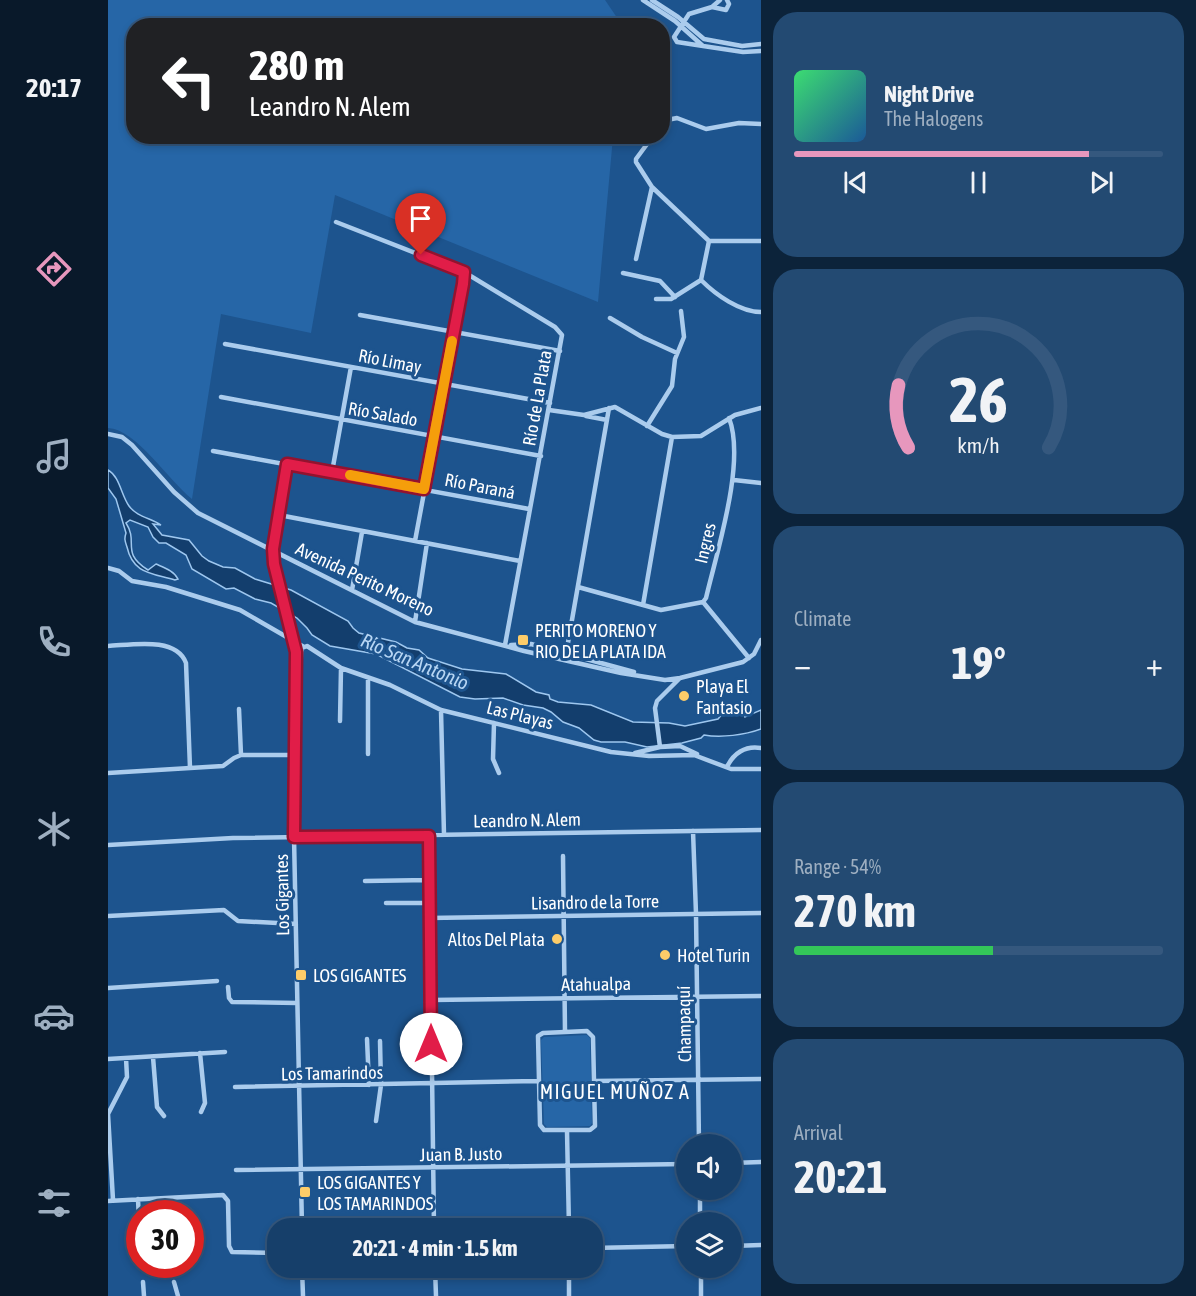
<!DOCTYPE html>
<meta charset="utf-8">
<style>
body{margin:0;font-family:"Asap Condensed",sans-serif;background:#234a72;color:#f1f3f6;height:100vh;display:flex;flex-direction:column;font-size:22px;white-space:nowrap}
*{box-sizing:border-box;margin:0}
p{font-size:20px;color:#9eafc1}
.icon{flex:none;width:33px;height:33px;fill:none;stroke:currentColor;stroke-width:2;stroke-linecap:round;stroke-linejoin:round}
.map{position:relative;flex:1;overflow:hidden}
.details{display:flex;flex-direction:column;gap:12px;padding:12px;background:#0c233a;width:435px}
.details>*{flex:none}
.top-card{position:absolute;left:18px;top:18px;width:544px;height:126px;border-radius:24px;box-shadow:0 3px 9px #0003,0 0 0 2px #35587e;background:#202124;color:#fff;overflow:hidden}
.buttons{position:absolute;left:568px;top:1134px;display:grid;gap:12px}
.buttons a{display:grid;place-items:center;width:66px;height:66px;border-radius:50%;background:#163f6a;box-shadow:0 3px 9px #0003,0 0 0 2px #35587e;font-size:30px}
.speed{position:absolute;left:18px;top:1200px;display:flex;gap:12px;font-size:30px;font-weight:700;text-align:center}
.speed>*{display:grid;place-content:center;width:78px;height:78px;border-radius:50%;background:#163f6a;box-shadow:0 3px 9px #0003,0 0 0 2px #35587e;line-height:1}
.speed .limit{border:9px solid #d22;background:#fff;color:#111}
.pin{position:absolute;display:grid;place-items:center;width:51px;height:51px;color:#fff;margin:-62px -26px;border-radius:50% 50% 50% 0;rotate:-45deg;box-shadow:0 0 6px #0007}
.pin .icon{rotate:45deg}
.me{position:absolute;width:66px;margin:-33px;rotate:0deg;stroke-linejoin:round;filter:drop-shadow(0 0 4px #0008)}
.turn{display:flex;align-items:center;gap:21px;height:126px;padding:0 24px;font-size:27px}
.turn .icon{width:78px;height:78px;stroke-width:2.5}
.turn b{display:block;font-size:42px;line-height:51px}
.big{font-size:45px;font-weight:700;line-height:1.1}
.details .widget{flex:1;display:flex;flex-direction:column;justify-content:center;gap:9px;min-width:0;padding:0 21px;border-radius:24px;background:#234a72}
.details .dial{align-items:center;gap:0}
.dial svg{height:156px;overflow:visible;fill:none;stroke:#35587e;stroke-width:7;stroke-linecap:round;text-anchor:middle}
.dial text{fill:#f1f3f6;stroke:none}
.song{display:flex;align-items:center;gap:18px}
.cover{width:72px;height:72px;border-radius:9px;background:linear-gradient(135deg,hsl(140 70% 55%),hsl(210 70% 35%))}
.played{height:6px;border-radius:3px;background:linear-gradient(90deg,#e797bd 80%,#35587e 80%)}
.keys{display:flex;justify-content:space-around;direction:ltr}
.heat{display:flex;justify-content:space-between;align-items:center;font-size:33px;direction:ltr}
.charge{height:9px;border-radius:4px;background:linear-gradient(90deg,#34c759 54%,#35587e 0)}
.trip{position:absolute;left:159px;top:1218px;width:336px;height:60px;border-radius:24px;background:#163f6a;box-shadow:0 3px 9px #0003,0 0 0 2px #35587e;font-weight:700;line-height:60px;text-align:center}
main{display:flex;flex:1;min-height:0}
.dock{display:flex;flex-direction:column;width:108px;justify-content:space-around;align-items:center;background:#09192a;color:#9eafc1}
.dock .icon{width:42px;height:42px}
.dock .current{color:#e797bd}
.dock b{font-size:27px;color:#f1f3f6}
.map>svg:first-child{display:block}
.green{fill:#2666a7}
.water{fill:#133e6d;stroke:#9ec7ef;stroke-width:1.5}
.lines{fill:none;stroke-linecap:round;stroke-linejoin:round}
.minor{stroke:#abcced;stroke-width:4.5}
.minor-bridge{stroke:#abcced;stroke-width:4.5}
.route-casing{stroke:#92132f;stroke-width:15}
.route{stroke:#e11d48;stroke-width:10}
.slow{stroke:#f59e0b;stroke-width:10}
.poi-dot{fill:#fdcc69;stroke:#1d548e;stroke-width:2}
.labels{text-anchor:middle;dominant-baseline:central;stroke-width:6;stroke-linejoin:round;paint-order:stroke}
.street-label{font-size:18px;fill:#fff;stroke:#1d548e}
.poi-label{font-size:18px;fill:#fff;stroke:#1d548e;text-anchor:start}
.water-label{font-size:20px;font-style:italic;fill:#b7d6f4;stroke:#1d548e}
.neighbourhood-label{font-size:20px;letter-spacing:1.5px;fill:#fff;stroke:#1d548e}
</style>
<main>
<nav class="dock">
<b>20:17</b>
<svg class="icon current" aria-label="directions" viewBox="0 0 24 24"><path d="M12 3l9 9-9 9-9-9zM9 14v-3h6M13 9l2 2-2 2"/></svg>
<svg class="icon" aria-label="music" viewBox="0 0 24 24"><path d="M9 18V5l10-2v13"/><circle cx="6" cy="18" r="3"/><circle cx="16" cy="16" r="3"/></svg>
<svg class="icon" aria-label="phone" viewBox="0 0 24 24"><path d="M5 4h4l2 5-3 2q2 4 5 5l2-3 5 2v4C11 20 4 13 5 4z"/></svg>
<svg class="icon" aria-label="climate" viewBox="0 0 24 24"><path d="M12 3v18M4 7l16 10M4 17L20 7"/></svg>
<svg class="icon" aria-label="car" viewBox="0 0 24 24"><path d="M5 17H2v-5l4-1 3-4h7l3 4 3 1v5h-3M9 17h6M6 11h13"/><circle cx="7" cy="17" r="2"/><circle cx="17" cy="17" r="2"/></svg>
<svg class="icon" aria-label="filters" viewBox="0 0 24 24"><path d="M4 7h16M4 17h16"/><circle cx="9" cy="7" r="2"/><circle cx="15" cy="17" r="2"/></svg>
</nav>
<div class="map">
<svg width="653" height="1296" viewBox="0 0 653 1296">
<rect width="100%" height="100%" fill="#1d548e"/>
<!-- green -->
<path class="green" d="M0 0H497L514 25 26 26V136L505 137 490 302 227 195 203 333 113 314 84 499C61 481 28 429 0 428Z
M479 1035 482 1038 484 1123 482 1126 439 1127 436 1124 433 1040 436 1037Z"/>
<!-- water -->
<path class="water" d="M0 470C12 477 13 495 21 506 29 517 43 518 53 525L45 524 54 535 81 540 94 556 101 561 115 567 127 568 147 579 183 590 240 621 245 628 251 633 288 642 299 648 311 650 320 658 354 669 398 674 428 692 441 695 442 699 450 702 483 705 525 722 561 723 577 726 610 719 616 712 636 709 637 717 653 710V729C637 735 613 738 596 735L593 738 574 743 539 747 517 742H493L486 740 471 728 455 722 443 712 435 708 415 705 395 698 367 699 352 697 268 654 222 646 204 635 199 628 189 618 163 603 147 599 126 588 118 589 84 569 78 555 58 543H51L45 537 40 527 22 520 18 523C31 543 12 552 40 570L48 564C57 568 66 571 70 579L67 580C44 573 25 574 19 547 17 541 16 539 18 533L8 499 0 488Z"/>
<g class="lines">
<!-- minor -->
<path class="minor" d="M535 0 567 21 595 46 635 52 653 51
M544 0 570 17 596 39 634 46 653 44
M612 0 604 7 618 10 621 4 619 0
M595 46 569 42 566 37 581 14 604 7
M555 124 559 120 569 118 598 129 631 123 653 124
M545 136 528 159V162L544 187 601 241H653
M228 222 356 272 447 327 454 335 397 645
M528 259 544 187
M515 273 552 281 567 297
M593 280C608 295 632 312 653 312
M548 299H563L593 280 601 241
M252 315 452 351
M502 318 534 337 569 353
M117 344 442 403
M113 397 433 456
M441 410 476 415 507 407 554 434 564 437 593 436 627 415 653 408
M478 416 499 420
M539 426 564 386 567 359 576 337 573 311
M0 434 14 437 24 445 66 492 90 513 307 622 416 651 513 673 557 680 572 678 635 662 646 654 653 640
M105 451 421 509
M224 472 243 367
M626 480 653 483
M171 515 412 561
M307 541 355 284 356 272
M166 563 165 549 179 464
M0 568 11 571 24 581 58 587 132 610 196 647
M470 587 553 610 595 602
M244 590 254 532
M595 602 598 598C609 551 638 462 621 418
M595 602 641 658
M535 605 564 437
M307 622 319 543
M403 645 423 644 526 672
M0 646C23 645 68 636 78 663L82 768
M457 660 501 408
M188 670 186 837 194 1228
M189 696 192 681 193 652 194 648 199 646 233 668 282 685 333 710 503 752 541 756 586 755 623 769H653
M131 709 133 755
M333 710 336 835
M232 721 233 668
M386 723 385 759 391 773
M552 747 572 746 589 754
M527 753 552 747 547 708 549 701 571 679
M260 754V678
M619 767C625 754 637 745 653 748
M0 773 115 766 126 758 133 755H186
M585 831 588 914 591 1144
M321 836 326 1228
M0 845 125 838 653 830
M455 856 457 1032
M257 881 321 880
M278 903H321
M0 916 116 910 130 921 188 924
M321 918 653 913
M120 987 121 998 124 1002 189 1003
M0 988 109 981
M323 1000 653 996
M479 1031 485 1037 487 1126 482 1130H436L432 1125 430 1036 435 1033Z
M259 1039 261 1085
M92 1053 97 1103 93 1112
M45 1057 49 1107 56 1116
M0 1059 117 1052
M486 1081 653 1079
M127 1087 430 1081
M268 1121 273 1085 272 1041
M459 1131 461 1228
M624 1163 653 1162
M128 1170 579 1164
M592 1190V1222
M30 1199 32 1243
M5 1200 0 1114 19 1077 18 1058
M0 1201 115 1195 120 1201 121 1246 124 1252 170 1253
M624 1246 653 1245
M484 1248 579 1246
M194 1268 195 1296
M327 1268 328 1296
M461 1268V1296
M593 1268V1296
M35 1282 36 1296
M66 1282 70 1296"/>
<!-- minor-bridge -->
<path class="minor-bridge" d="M166 563 186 644 188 670"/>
</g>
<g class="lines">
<!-- route casing -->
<g class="route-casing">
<path id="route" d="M313 255 356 272 355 284 316 489 179 464 165 549 166 564 188 652 186 837 321 836 323 1044"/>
</g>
<!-- route -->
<use href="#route" class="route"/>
<!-- slow -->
<path class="slow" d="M242 475 316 489 344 341"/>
</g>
<!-- markers -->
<g class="poi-dot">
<rect x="409" y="634" width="12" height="12" rx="3"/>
<circle cx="576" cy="696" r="6"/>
<circle cx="449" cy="939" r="6"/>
<circle cx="557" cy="955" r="6"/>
<rect x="187" y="969" width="12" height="12" rx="3"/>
<rect x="191" y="1186" width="12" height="12" rx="3"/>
</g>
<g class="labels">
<!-- street labels -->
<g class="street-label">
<text transform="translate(282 361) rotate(11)">Río Limay</text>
<text transform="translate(429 398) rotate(-80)">Río de La Plata</text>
<text transform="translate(275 414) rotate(10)">Río Salado</text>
<text transform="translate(372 486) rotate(11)">Río Paraná</text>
<text transform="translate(597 543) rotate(-77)">Ingres</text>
<text transform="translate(257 579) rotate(25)">Avenida Perito Moreno</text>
<text transform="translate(412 715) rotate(14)">Las Playas</text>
<text transform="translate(419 820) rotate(-1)">Leandro N. Alem</text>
<text transform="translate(174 895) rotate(-91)">Los Gigantes</text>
<text transform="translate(487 902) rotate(-1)">Lisandro de la Torre</text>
<text transform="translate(488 984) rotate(-1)">Atahualpa</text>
<text transform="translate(576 1024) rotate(-91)">Champaquí</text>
<text transform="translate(224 1073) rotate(-1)">Los Tamarindos</text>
<text transform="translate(353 1154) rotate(-1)">Juan B. Justo</text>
</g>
<!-- poi labels -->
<g class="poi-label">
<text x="427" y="630">PERITO MORENO Y<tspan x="427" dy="21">RIO DE LA PLATA IDA</tspan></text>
<text x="588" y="686">Playa El<tspan x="588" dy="21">Fantasio</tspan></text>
<text x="437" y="939" text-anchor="end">Altos Del Plata</text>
<text x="569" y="955">Hotel Turin</text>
<text x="205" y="975">LOS GIGANTES</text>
<text x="209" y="1182">LOS GIGANTES Y<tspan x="209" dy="21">LOS TAMARINDOS</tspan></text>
</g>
<!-- water labels -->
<g class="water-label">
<text transform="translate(307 661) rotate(23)">Río San Antonio</text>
</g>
<!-- neighbourhood labels -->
<g class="neighbourhood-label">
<text x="507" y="1091">MIGUEL MUÑOZ A</text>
</g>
</g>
</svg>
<div class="buttons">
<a><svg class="icon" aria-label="sound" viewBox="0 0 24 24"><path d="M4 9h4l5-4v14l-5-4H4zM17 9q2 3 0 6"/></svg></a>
<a><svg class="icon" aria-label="layers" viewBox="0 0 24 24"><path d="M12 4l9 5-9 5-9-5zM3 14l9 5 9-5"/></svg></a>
</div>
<div class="speed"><div class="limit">30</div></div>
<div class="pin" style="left:313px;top:255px;background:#d93025"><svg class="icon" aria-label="arrive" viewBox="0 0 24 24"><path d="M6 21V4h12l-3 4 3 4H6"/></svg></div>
<svg class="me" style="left:323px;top:1044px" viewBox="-20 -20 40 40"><circle r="19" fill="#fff"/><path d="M0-13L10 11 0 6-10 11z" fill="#e11d48"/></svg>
<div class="trip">20:21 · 4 min · 1.5 km</div>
<div class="top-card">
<div class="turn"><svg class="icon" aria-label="left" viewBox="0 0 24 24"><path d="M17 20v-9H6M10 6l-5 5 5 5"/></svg><div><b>280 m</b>Leandro N. Alem</div></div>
</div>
</div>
<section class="details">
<div class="widget">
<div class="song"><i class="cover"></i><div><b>Night Drive</b><p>The Halogens</p></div></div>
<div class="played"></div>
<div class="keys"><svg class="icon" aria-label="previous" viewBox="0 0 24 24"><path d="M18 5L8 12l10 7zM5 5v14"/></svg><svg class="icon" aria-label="pause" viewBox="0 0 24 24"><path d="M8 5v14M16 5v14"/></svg><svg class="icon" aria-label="next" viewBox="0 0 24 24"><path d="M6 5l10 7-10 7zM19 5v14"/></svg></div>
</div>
<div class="widget dial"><svg viewBox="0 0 100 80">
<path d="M14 69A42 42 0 1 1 86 69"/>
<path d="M14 69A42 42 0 0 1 9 37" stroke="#e797bd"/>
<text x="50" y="56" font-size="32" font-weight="700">26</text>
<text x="50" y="72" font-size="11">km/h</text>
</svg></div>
<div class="widget"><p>Climate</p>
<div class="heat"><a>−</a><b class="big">19°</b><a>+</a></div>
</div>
<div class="widget"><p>Range · 54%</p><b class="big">270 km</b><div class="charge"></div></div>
<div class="widget"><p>Arrival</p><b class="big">20:21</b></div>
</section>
</main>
